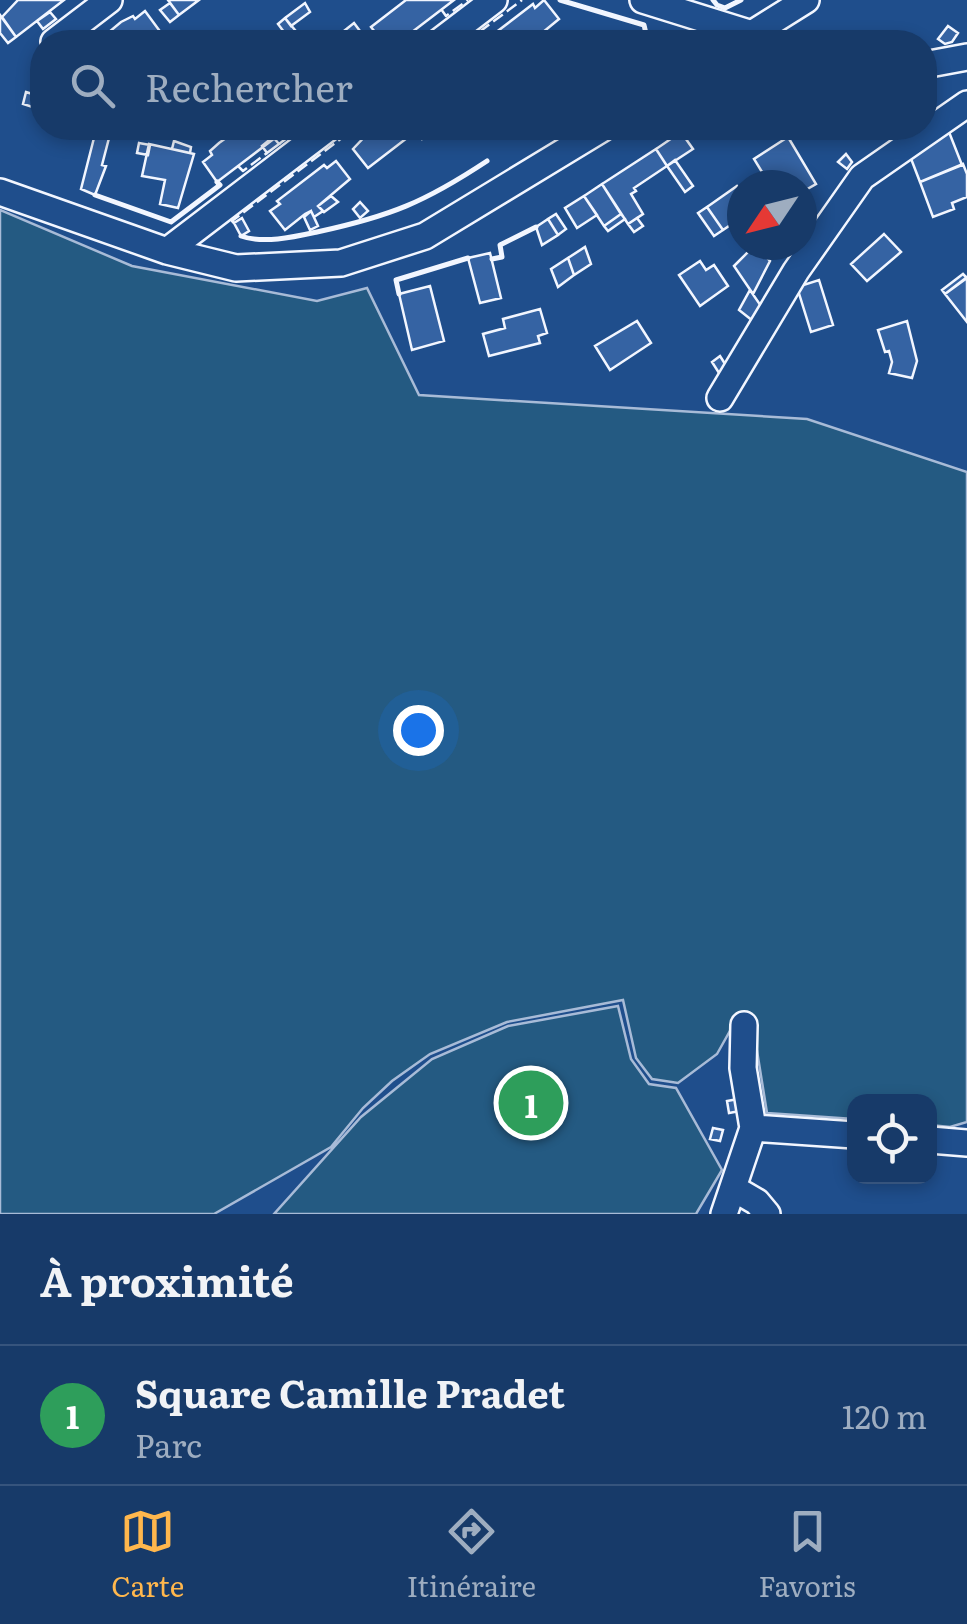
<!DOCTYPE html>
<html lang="fr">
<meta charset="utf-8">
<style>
:root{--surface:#173a69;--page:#20416f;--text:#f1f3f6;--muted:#9eadc0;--line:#36547d;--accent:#ffb74d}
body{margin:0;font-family:Literata,serif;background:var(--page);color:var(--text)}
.controls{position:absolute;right:30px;bottom:30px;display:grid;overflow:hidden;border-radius:20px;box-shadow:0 5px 15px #0003}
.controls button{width:90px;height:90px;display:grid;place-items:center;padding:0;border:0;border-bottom:2px solid var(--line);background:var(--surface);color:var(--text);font:50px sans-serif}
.compass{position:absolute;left:727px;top:170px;width:90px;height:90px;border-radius:50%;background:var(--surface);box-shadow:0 5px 15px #0003;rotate:235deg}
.you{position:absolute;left:418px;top:730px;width:35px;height:35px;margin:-25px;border:8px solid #fff;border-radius:50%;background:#1a73e8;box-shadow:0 0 0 15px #1a73e833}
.badge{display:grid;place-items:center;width:65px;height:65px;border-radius:50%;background:var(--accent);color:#fff;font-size:32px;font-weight:700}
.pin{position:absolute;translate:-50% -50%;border:5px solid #fff;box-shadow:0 2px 10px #0006}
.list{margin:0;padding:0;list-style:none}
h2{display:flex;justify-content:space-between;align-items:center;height:130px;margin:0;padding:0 40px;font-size:42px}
h2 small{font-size:32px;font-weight:400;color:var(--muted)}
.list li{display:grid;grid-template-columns:65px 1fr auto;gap:30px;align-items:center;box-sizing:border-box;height:140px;padding:0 40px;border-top:2px solid var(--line)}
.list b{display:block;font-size:38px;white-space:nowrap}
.list p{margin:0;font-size:32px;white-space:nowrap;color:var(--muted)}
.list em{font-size:32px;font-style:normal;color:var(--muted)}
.icon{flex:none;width:55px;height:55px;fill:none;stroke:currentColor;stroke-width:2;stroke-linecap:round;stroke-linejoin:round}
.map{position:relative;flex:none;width:967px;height:1214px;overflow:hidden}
.search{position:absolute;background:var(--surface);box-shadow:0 5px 15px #0003;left:30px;right:30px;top:30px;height:110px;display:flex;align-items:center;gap:25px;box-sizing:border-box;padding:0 35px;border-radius:40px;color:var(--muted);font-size:38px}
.sheet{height:270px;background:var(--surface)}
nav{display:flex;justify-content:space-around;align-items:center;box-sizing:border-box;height:140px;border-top:2px solid var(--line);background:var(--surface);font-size:28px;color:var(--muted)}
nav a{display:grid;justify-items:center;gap:5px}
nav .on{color:var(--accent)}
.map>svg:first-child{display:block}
</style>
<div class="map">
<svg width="967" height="1214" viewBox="0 0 967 1214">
<rect width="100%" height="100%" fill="#1f4e8c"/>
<path fill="#245a82" stroke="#a8bbd7" stroke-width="2.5" d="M0 210 132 266 317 301 367 288 419 395 807 419 967 472V1122L950 1127 930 1125V1102H854V1119L767 1113 754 1032 735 1022 717 1054 678 1083 652 1079 636 1058 623 1000 507 1022 430 1054 392 1081 363 1108 331 1147 214 1214H0Z
M618 1006 631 1059 649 1084 676 1088 722 1170 696 1214H274L361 1117 432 1059 508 1026Z"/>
<path fill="#3563a3" stroke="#f2f6ff" stroke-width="2.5" d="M18 0H64L16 37 2 17Z
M168 0H199L179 15Z
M406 0H454L399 42H383L371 27Z
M544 0 559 19 531 42 486 40 533 4 535 8Z
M170 3 179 15 170 22 160 10Z
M305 3 310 12 291 26 285 18Z
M145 11 159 30 143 42H97L121 22 133 16 135 19Z
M50 12 56 19 43 29 37 21Z
M0 15 16 37 8 43 0 33Z
M285 18 295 30 287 36 278 24Z
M354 23 366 39 362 42H330Z
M948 26 958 33 952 42 945 44 938 39Z
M26 92 42 97V110L23 104Z
M924 92 934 108 924 113Z
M240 128H288L217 182 203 162 212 155 210 151 219 143Z
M373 128H420L368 168 353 149Z
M420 128H434L435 129 422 139 416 131Z
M844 128H870V130L845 135Z
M681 132 693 149 667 166 656 149Z
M949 132 962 165 920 182 910 156Z
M95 134 109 138 102 165 106 166 95 195 81 189Z
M273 137 279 144 267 153 262 146Z
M788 137 816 184 802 192V185H770L754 159Z
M174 141 191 147 190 153 172 149Z
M139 143 150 145 148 155 137 153Z
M149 144 194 154 178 208 160 204 165 180 142 176Z
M656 149 667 166 634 188 636 191 631 194 643 214 628 224 602 184Z
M846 154 852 162 847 169 838 162Z
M675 160 693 186 685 192 667 166Z
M336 161 350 179 318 206 323 211 314 217 311 211 305 214 285 230 270 211 280 204 277 201 324 165 327 168Z
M963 164 967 174V197L952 203 954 209 933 217 920 182Z
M602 184 621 214 604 226 584 196Z
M737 186 742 192V217L723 230 707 207Z
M331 196 338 202 324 212 318 206Z
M584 196 597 215 577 228 565 208Z
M360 202 368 211 360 218 353 209Z
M707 207 723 230 714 236 698 213Z
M311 211 318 226 310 230 304 217Z
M556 214 566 229 558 235 548 219Z
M621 214 625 219 608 231 604 226Z
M242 218 249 231 241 236 234 223Z
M637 218 643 226 634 232 628 224Z
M548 219 558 235 542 245 536 227Z
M884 234 901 252 867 281 851 264Z
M755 245 770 261 753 294 734 266Z
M585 247 591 264 574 275 568 258Z
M490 253 501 298 480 303 468 258Z
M568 258 574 275 558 287 551 269Z
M700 261 706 270 714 265 728 286 700 306 679 275Z
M963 274 967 278 945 294 942 290Z
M967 277V322L945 294Z
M819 280 833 325 811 332 797 287Z
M430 286 444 341 412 350 399 294Z
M750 290 761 306 753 321 739 310Z
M540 309 547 333 538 336 540 343 489 356 483 334 505 328 503 319Z
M637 321 651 343 610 370 595 346Z
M907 321 917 361 912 378 889 373 892 362 889 351 885 352 878 330Z
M720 356 727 367 719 373 712 362Z
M738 1099 740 1111 729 1113 727 1101Z
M713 1128 723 1130 720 1141 710 1139Z"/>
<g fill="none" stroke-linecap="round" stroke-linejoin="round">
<g stroke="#f2f6ff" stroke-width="30">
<path id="minor" d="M643 0 752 34 763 42
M742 40 806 0
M54 42 109 0
M439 42 494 0
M924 65 967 57
M0 192 167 251 236 268 341 263 425 236 603 128
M167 251 328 128
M720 398 796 271 862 177 967 104
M744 1025 743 1068 753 1128
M753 1128 854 1135
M930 1140 967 1143
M733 1188 757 1202 767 1214
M724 1214 753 1128"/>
</g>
<use href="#minor" stroke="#1f4e8c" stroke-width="25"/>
<path stroke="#f2f6ff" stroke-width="2.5" stroke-dasharray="12 5" stroke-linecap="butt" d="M441 9 446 16 468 0
M466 42 522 0
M279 144 300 128
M238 166 243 171 267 153
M234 223 232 221 355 128"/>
<path stroke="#f2f6ff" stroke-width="5" d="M560 0 644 25 648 42
M713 0 717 5 725 8 741 0
M518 128 528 137 543 128
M681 132 704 128
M95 195 171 222 220 185 217 182
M241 236C263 244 294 237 317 232 391 216 425 202 487 161
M492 259 502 257 500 245 536 227
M399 294 396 280 468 258"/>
</g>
</svg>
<div class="controls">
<button><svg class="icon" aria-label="locate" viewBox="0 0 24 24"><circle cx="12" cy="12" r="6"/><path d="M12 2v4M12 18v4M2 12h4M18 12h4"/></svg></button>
</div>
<svg class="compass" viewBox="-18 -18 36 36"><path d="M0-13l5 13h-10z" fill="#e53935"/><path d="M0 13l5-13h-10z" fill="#9eadc0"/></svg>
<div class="you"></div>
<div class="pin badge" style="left:531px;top:1103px;background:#2e9e5b">1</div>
<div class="search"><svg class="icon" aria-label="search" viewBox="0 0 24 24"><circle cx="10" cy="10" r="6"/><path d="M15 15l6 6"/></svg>Rechercher</div>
</div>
<section class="sheet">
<h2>À proximité<small></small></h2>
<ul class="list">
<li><span class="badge" style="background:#2e9e5b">1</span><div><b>Square Camille Pradet</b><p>Parc</p></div><em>120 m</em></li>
</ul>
</section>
<nav>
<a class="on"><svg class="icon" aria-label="map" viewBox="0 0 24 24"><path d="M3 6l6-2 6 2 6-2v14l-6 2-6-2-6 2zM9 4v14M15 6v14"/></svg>Carte</a>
<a><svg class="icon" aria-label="directions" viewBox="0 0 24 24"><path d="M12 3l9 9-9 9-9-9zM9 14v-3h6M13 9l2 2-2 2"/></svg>Itinéraire</a>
<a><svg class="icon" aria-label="saved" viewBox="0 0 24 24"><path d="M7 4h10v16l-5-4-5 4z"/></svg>Favoris</a>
</nav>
